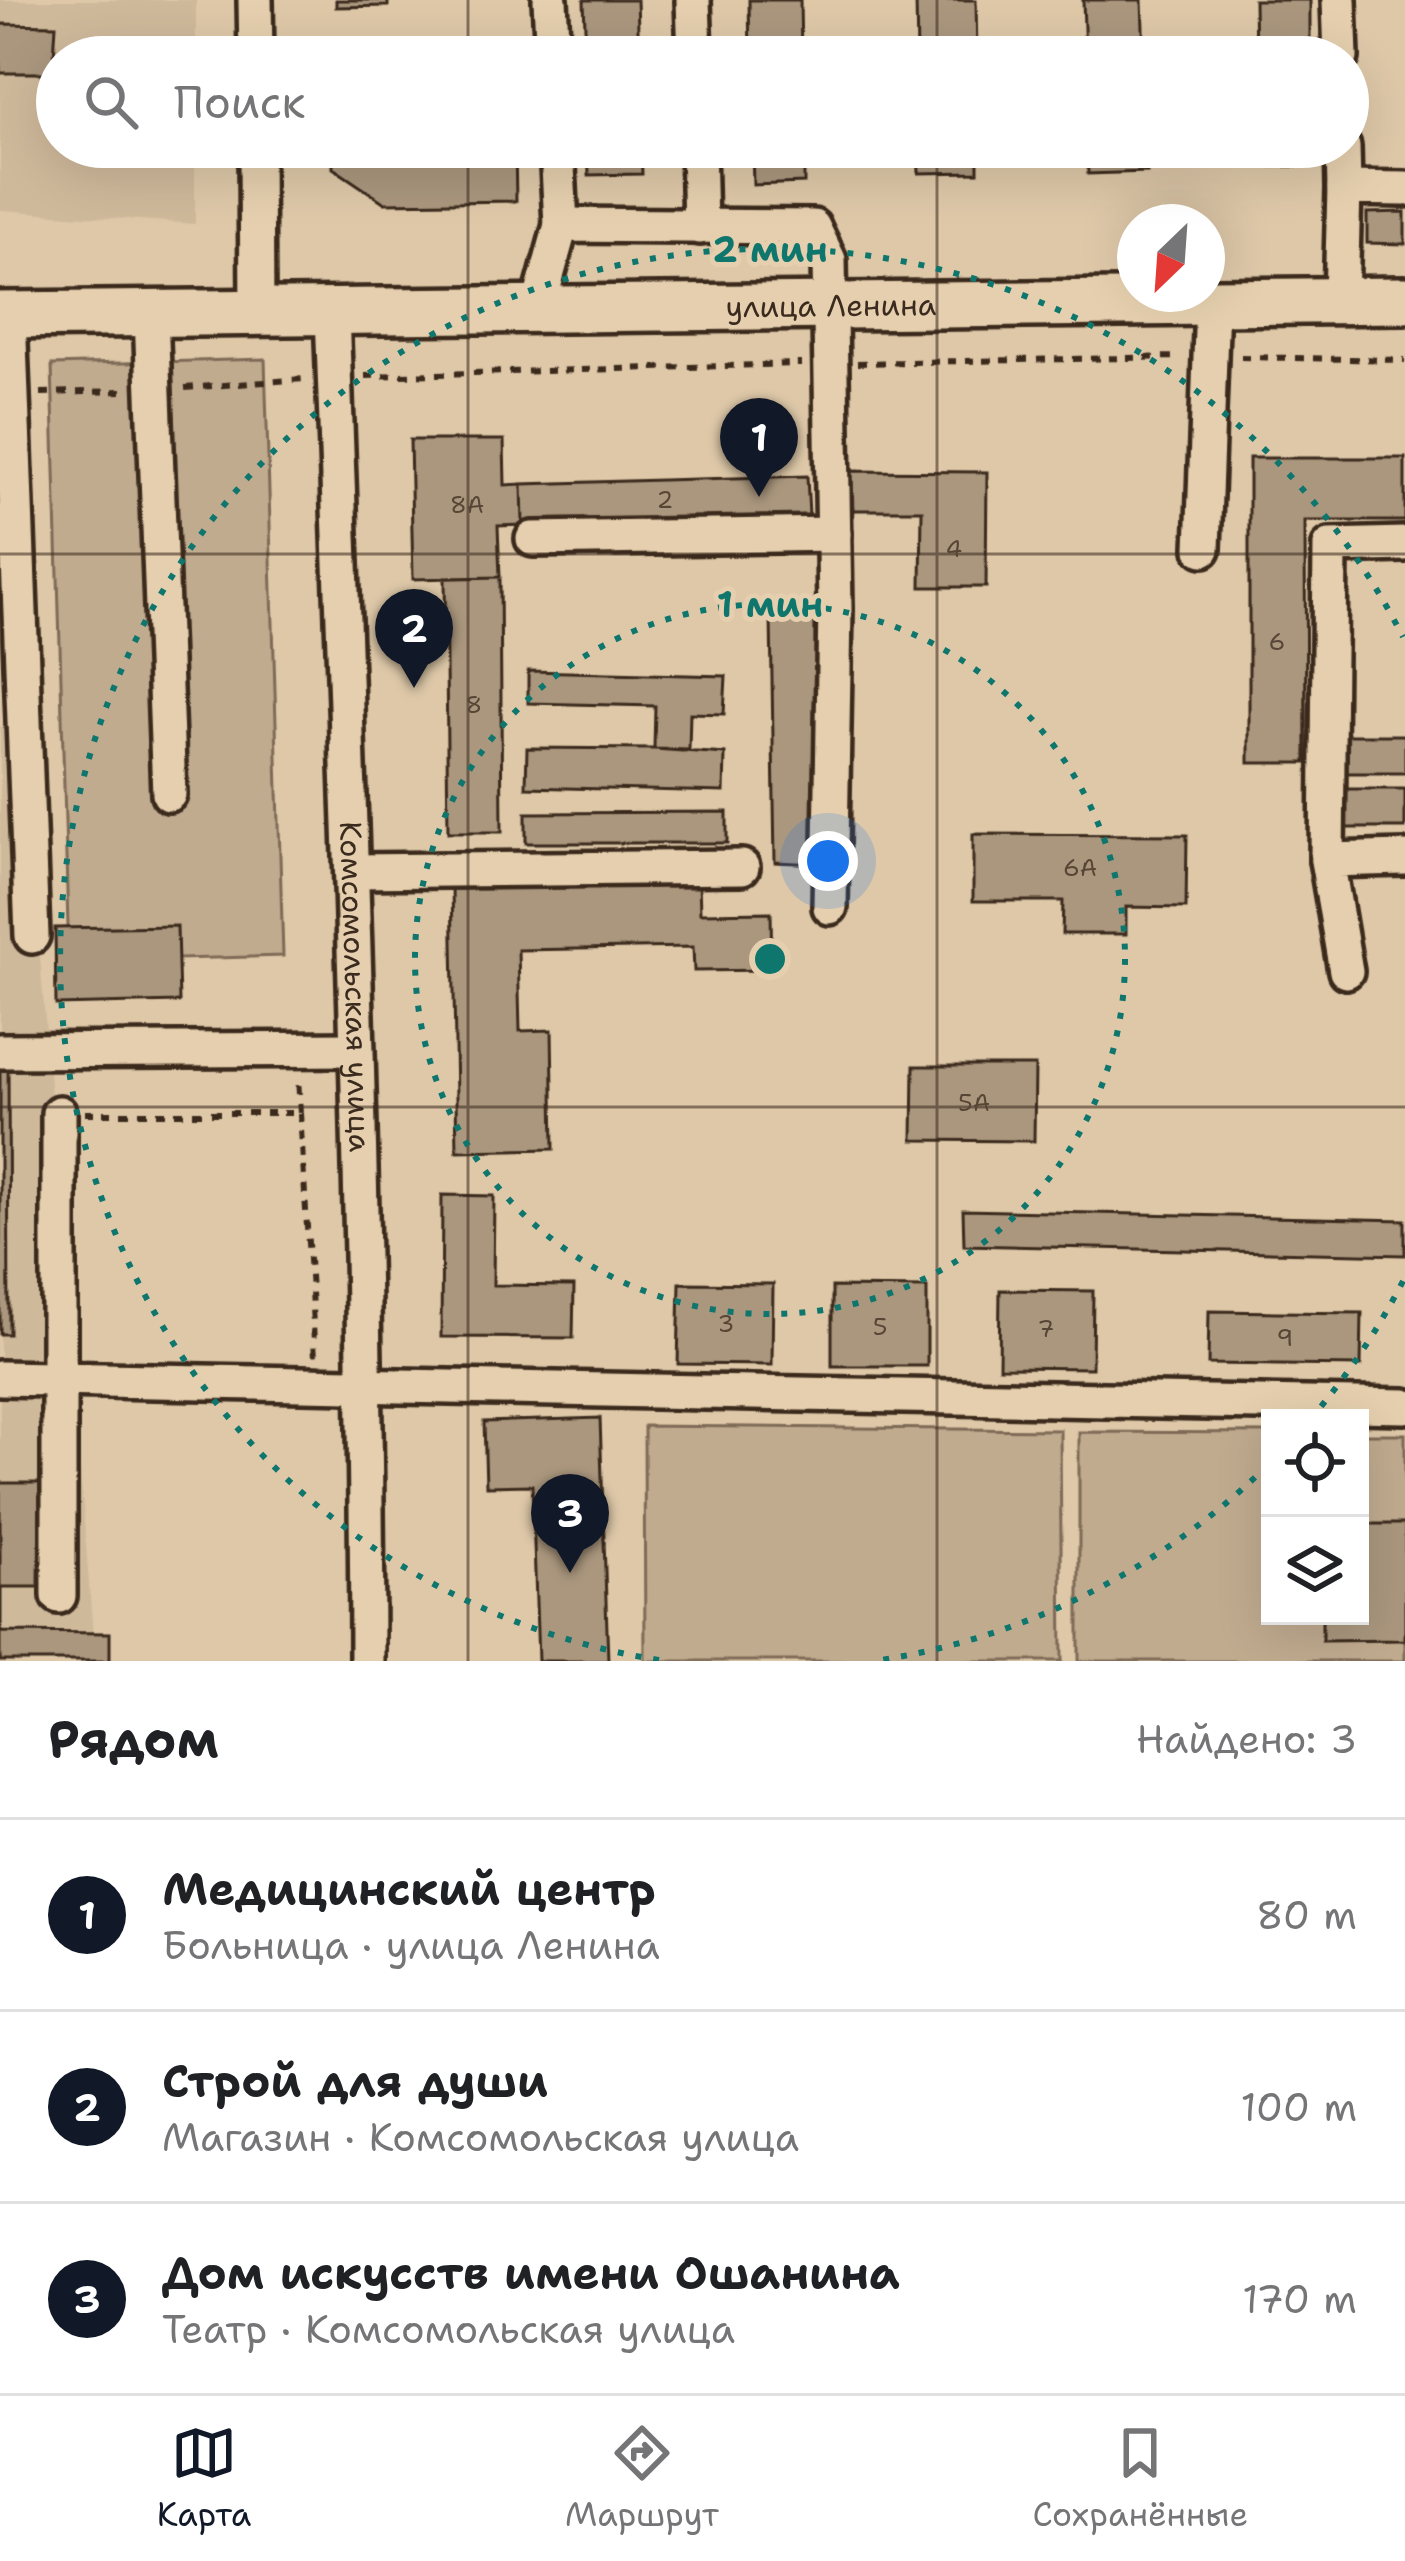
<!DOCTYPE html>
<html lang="ru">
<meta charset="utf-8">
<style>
:root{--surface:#fff;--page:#f6f6f6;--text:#202124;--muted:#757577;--line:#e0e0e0;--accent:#111827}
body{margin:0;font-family:"Shantell Sans",sans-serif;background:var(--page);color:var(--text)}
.controls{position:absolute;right:36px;bottom:36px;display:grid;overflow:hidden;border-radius:0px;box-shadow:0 12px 48px #0002}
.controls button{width:108px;height:108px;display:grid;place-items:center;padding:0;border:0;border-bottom:3px solid var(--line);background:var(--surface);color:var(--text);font:60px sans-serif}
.compass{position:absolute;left:1117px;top:204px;width:108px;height:108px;border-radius:50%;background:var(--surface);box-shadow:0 12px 48px #0002;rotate:205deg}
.you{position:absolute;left:828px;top:861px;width:42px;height:42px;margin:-30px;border:9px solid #fff;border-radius:50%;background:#1a73e8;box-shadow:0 0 0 18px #1a73e833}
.badge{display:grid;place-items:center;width:78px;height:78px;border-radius:50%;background:var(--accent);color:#fff;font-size:39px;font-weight:700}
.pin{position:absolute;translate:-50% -99px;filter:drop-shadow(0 3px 6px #0008)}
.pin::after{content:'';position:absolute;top:63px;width:42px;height:36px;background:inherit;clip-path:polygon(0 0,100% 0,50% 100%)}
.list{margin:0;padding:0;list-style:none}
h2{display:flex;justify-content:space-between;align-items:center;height:156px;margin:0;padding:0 48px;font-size:51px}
h2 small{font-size:39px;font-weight:400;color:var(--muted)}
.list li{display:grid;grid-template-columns:78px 1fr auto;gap:36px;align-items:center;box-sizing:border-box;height:192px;padding:0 48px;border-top:3px solid var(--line)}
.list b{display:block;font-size:45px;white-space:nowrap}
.list p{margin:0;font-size:39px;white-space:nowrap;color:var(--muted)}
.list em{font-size:39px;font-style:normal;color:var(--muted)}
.icon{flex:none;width:66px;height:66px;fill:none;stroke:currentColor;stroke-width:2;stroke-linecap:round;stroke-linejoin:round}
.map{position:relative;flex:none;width:1405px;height:1661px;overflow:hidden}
.search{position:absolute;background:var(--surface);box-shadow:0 12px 48px #0002;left:36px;right:36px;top:36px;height:132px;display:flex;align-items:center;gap:30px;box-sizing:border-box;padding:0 42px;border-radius:66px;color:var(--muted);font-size:45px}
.sheet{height:732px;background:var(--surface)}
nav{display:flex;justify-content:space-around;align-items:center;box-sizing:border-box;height:168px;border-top:3px solid var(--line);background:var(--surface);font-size:33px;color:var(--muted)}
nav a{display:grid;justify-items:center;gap:6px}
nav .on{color:var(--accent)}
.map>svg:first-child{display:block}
</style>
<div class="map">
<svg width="1405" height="1661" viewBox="0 0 1405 1661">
<rect width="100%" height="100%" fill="#dec8a8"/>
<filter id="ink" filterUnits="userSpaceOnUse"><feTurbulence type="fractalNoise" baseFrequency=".00833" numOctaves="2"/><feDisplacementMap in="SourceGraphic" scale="24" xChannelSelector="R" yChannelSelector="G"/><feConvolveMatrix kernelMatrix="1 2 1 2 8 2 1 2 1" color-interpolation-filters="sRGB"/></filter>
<g filter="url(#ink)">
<path fill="#cfb99b" d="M0 0H196V57H57V147H195V224L0 210Z
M22 725 95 1661H0V727Z"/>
<path fill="#c0ab8f" stroke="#7e6a56" stroke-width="3" d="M265 359 283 956 69 962 52 365Z
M644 1426 1060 1430 1062 1661H645Z
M1079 1432 1270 1433V1616H1360V1434H1405V1661H1079Z"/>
<path fill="#ab977e" stroke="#3b2a1e" stroke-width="3" d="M336 0H388V6L336 7Z
M584 0H637L639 57H586Z
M749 0H800L801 57H750Z
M916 0H976L977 57H917Z
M1083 0H1142L1144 57H1085Z
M1254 0H1310V57H1255Z
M0 24 56 25 53 73H0Z
M334 48 391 50V57H334Z
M333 147H515L516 201 385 203 333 168Z
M588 147H641L642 174 589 175Z
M752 147H804V183L753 185Z
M918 147H978V172L919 173Z
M1087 147H1146L1147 172 1088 174Z
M1256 147H1311V166L1256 167Z
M1405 212V244L1367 243V213Z
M410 440H504L505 485 522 484 523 525 498 526 500 577 413 579Z
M1249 458H1405V521H1305L1306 763H1249Z
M847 471 987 472 986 587H921L922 510H847Z
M807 476 809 516 523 525 522 484Z
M500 577 502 832H448L445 578Z
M771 617H815L817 864 775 862Z
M528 671 726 676 724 714 690 713 689 750 654 749 655 706 528 703Z
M1346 735H1405V773H1347Z
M527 748 654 749 725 754 724 792 526 787Z
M1344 789H1405V828H1345Z
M727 812V843H526V813Z
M973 834 1187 835 1186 908 1126 907V934H1062L1063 901H973Z
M699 882 700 913 771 912 772 970 694 971 693 947 518 950 520 1031 552 1030 554 1149 457 1151 452 887Z
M177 926 179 1002 56 1005 55 928Z
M0 1058H8L9 1334H0Z
M914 1066H1035L1034 1141 913 1140Z
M442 1195 494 1196 493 1285 574 1286 573 1338 441 1337Z
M963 1210 1405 1220V1255L964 1245Z
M680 1283 773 1284 772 1365 678 1364Z
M832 1287 927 1288V1366H832Z
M1000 1290 1093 1291 1092 1368 999 1367Z
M1209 1311 1362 1313 1361 1366 1208 1364Z
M600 1418 608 1661H538L532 1485 486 1486 484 1422Z
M0 1483H40L39 1587H1V1632L110 1633V1661H0Z
M1360 1524H1405V1640L1322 1641V1616H1360Z"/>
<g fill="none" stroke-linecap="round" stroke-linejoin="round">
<g stroke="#3b2a1e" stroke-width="42">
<g id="minor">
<path d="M255 0 256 57"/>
<path d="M550 0 553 57"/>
<path d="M693 0 695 57"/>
<path d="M1339 0 1341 57"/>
<path d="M256 147 257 313"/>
<path d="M557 147 561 225"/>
<path d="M698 147 700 227"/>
<path d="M1343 147 1344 188"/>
<path d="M1341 300 1344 188 1405 189"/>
<path d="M538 309 561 225 813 227 829 260 835 608 830 907"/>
<path id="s1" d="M332 312C348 761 366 1211 367 1661"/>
<path d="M151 314 169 794"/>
<path d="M9 315 32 936"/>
<path d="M533 539 834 534"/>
<path d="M1203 549 1212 303"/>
<path d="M1327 860 1330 546 1405 544"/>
<path d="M353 871 742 867"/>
<path d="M1346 971 1327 860 1405 858"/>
<path d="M0 1051 356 1049"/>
<path d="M59 1113V1596"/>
<path d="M0 1378 1405 1406"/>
</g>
</g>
<g stroke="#3b2a1e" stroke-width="54">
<g id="major">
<path id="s2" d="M0 315 1405 300"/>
</g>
</g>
<path stroke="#3b2a1e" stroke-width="6" stroke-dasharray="9 9" stroke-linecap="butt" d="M1241 357 1405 360
M857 363 1179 357
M365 376 801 364
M185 388 304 379
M41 393 124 391
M85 1113H300L298 1077
M300 1113 315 1357"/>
<use href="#minor" stroke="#e5cfae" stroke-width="33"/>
<use href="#major" stroke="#e5cfae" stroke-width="45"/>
</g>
</g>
<path fill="none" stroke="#3b2a1e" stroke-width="3" stroke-opacity="0.55" d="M468 0V57M937 0V57M468 147V1661M937 147V1661M0 554H1405M0 1107H1405"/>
<g fill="none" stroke="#0f766e" stroke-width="6" stroke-dasharray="6 12">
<circle cx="770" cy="959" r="355"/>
<path d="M1403 1281A710 710 0 0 1 1314 1415M1268 1465A710 710 0 0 1 881 1660M659 1660A710 710 0 1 1 1403 637"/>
</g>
<g text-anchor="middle" stroke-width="10" stroke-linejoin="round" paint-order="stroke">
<g font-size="24" fill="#574536">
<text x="665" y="508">2</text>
<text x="467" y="513">8А</text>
<text x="954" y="557">4</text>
<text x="1277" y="650">6</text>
<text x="474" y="713">8</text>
<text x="1080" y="876">6А</text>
<text x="974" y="1111">5А</text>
<text x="726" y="1332">3</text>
<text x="880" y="1335">5</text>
<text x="1046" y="1337">7</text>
<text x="1285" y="1346">9</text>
</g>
<g font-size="30" fill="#3b2a1e" stroke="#e5cfae">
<text dy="10" stroke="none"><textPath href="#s2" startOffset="831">улица Ленина</textPath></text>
<text dy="10" stroke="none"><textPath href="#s1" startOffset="675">Комсомольская улица</textPath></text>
</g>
</g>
<circle cx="770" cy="959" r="18" fill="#0f766e" stroke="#e5cfae" stroke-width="6"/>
<g font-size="36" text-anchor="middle" font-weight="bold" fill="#0f766e" stroke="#e5cfae" stroke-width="10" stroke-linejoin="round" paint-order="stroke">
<text x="770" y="262">2 мин</text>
<text x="770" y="617">1 мин</text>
</g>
</svg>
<div class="controls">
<button><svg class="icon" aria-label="locate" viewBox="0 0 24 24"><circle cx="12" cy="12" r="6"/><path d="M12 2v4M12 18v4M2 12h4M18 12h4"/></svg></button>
<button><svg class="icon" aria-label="layers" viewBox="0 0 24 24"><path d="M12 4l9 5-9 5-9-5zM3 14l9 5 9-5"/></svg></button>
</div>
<svg class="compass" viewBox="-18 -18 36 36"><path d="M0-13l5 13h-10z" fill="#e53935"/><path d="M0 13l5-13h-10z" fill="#757577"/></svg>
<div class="you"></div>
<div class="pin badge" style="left:759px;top:497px">1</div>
<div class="pin badge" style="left:414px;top:688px">2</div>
<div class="pin badge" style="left:570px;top:1573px">3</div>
<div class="search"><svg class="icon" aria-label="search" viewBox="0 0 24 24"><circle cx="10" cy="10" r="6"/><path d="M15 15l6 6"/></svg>Поиск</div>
</div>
<section class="sheet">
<h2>Рядом<small>Найдено: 3</small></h2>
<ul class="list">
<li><span class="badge">1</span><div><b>Медицинский центр</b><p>Больница · улица Ленина</p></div><em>80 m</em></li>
<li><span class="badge">2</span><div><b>Строй для души</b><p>Магазин · Комсомольская улица</p></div><em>100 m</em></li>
<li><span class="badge">3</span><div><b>Дом искусств имени Ошанина</b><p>Театр · Комсомольская улица</p></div><em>170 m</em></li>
</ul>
</section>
<nav>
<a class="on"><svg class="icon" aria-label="map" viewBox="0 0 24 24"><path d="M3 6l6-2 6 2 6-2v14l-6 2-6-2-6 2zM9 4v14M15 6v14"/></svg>Карта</a>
<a><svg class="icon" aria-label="directions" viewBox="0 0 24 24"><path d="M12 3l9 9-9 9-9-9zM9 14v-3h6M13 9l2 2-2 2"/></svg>Маршрут</a>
<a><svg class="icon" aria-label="saved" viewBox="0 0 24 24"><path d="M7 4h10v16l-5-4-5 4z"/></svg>Сохранённые</a>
</nav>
